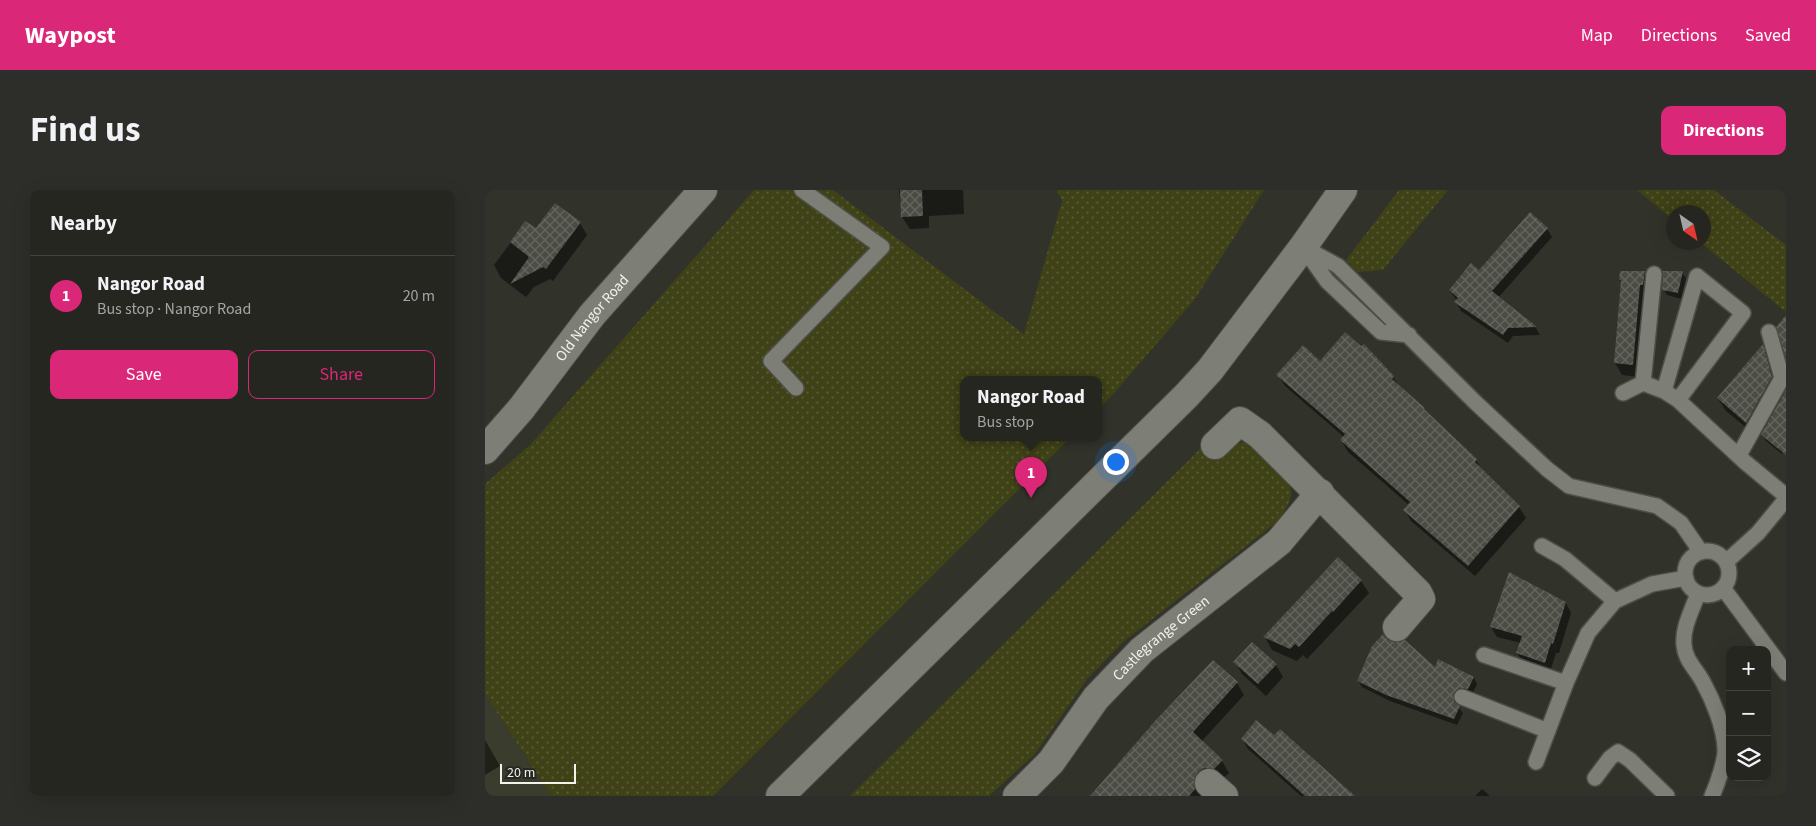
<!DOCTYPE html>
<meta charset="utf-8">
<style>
:root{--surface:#252620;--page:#2d2e29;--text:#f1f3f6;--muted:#a3a5a5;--line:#42433e;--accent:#db2777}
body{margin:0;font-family:"Source Sans 3",sans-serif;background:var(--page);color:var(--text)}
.controls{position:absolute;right:15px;bottom:15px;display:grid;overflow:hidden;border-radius:10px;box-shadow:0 5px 20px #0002}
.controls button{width:45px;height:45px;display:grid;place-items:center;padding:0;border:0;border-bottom:1px solid var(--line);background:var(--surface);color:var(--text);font:25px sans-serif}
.compass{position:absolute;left:1181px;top:15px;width:45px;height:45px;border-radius:50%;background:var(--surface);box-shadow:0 5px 20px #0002;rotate:146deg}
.scale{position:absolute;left:15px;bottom:12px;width:76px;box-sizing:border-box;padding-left:5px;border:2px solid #f3f3ee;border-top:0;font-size:14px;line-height:18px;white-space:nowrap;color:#f3f3ee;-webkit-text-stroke:4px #272821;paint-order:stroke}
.you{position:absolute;left:630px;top:271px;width:18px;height:18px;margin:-12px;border:4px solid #fff;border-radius:50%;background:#1a73e8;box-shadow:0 0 0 8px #1a73e833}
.badge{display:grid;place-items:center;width:32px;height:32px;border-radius:50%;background:var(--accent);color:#fff;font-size:16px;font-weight:700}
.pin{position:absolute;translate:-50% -41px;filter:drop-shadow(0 1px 2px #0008)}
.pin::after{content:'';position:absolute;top:26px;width:18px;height:15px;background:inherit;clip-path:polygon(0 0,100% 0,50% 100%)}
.popup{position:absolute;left:475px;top:186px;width:142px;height:65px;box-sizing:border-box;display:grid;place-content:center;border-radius:10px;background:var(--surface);filter:drop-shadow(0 1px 4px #0005);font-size:16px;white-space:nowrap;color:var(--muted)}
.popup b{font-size:19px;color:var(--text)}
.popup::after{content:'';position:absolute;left:50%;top:100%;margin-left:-10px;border:10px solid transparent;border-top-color:var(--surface)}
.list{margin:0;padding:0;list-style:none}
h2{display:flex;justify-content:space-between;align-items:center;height:65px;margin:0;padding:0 20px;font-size:21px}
h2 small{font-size:16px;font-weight:400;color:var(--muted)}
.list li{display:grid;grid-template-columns:32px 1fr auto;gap:15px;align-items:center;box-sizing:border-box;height:80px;padding:0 20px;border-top:1px solid var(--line)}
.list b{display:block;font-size:19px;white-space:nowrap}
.list p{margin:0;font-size:16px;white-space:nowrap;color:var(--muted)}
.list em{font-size:16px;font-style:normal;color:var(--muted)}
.actions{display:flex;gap:10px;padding:15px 20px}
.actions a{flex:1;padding:11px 0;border:1px solid var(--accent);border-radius:10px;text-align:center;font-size:18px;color:var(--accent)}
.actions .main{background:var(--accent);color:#fff}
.icon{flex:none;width:28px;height:28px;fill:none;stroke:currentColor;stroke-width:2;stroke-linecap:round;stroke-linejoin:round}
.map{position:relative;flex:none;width:1301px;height:606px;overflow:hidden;border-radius:10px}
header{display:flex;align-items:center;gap:30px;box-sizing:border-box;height:70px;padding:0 25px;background:var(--accent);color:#fff}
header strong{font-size:24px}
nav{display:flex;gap:28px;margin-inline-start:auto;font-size:18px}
.intro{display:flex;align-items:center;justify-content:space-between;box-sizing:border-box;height:120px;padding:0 30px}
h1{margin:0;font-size:35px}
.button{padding:12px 22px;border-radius:10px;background:var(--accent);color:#fff;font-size:18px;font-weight:700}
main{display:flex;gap:30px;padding:0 30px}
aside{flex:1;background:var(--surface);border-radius:10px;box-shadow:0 5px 20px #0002}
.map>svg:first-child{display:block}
</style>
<header>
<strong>Waypost</strong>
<nav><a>Map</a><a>Directions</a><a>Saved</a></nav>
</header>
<div class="intro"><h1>Find us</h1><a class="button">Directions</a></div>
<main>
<aside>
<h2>Nearby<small></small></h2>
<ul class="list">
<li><span class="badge">1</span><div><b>Nangor Road</b><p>Bus stop · Nangor Road</p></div><em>20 m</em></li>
</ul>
<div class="actions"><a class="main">Save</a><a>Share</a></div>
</aside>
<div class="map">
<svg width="1301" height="606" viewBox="0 0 1301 606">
<defs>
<pattern id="grass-dots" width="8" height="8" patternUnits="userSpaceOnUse" patternTransform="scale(1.25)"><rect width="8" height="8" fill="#3f4116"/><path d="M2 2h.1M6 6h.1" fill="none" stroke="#5b5d38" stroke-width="1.8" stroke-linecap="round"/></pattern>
<pattern id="building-cross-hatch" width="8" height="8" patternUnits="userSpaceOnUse" patternTransform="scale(1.25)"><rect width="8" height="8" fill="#4b4c44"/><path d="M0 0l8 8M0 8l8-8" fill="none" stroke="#65665f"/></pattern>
</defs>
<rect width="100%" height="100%" fill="#31322a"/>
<path fill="#3a3c2e" d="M0 504 66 606H0Z"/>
<path fill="url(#grass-dots)" d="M269 0H348L539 144 577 11 572 0H779L710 109 630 202 614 219V189H478V247H586L228 606H66L0 504V294L45 255Z
M914 0H963L898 80 873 82 861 70Z
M1152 0H1229L1301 55V122L1216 53 1218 52V22H1188V30Z
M758 252C769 255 775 261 783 269 808 292 815 301 793 331L638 452 602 489 550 564 504 606H365L720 254 748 255Z"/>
<path fill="#0007" d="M414 0H478L479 24 444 26V38L425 39 417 27Z
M41 32 52 40 95 33 102 45 68 91 65 89 49 97 41 107 16 88 9 75Z
M1062 39 1067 47 1013 108 1051 138 1055 145 1028 146 1023 153 976 121 971 112 972 111 965 101Z
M1160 82 1167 94 1154 187 1137 185 1130 173 1137 94 1135 90Z
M1197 83 1201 88 1196 109 1182 105 1178 99Z
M1277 156 1284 168 1293 200 1269 244 1241 221 1233 209Z
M835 173 908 187 915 198 939 219 942 223 991 270 998 282 1034 317 1041 328 990 386 926 331 920 320 924 315 863 262 856 250 859 247 800 196 793 185Z
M1301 215V259L1297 264 1281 251 1277 245Z
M876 391 884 403 822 469 818 465 812 471 787 460 780 447Z
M1081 413 1086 423 1074 463H1071L1065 482 1038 473 1032 463 1036 453 1012 447 1006 437Z
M901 450 950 479 989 488 992 494 987 505 971 510 972 516 978 523 972 535 905 511 877 497 873 491Z
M728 472 752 493 759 505 716 552 737 571 744 583 736 590 719 595 715 606H607Z
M750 472 791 475 798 487 781 506 757 484Z
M757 549 869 606H816L763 559Z
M0 550 15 576 0 585Z
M997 599 1005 606H990Z"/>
<path fill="url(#building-cross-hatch)" d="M415 0H437L438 26 416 27Z
M70 13 96 32 61 79 58 77 25 94 44 67 25 52 40 31 51 38Z
M1045 22 1063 38 1007 101 1052 137 1023 138 1018 145 969 112 973 108 964 100 986 73 994 80Z
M1135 81H1160L1158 95H1155L1148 175 1129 173 1136 90H1134Z
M1178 81H1198L1193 103 1177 100Z
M1301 125V168L1291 137Z
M860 142 876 156 879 154 909 186 907 189 940 218 939 219 992 269 990 272 1035 316 983 376 918 320 925 312 855 250 860 244 791 185 818 155 835 171Z
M1278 154 1287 187 1261 233 1232 208Z
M1301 200V265L1276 245Z
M853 367 877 390 848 422 847 421 814 457 810 454 805 459 778 447Z
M1024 382 1081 412 1068 454 1066 453 1060 473 1031 463 1037 446 1005 437Z
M898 444 902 449 909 452 920 450 950 477 953 469 989 487 983 499 975 498 969 503V512L975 516 969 529 901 505 872 491 887 456Z
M767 452 792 474 773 494 748 472Z
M728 470 753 492 708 542 738 570 729 579 719 578 713 582 709 591 710 599 704 606H605L670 531Z
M771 530 789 545 795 539 870 606H820L756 549Z"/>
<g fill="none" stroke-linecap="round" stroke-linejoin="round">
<g stroke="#4d4e48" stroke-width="18">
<path id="lane" d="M818 57 853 76 991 213 1062 279 1084 296 1172 316 1196 333 1216 362
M820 60 842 91 896 142 924 145
M1158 193 1169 84
M311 198 286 171 397 57 317 0
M1179 201 1212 86 1258 123 1193 210
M1138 203 1158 193 1179 201 1193 210 1260 272 1301 306
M1254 265 1297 188 1284 142
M1057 356 1080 369 1130 411
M1200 383a22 22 0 1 1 44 0a22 22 0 1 1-44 0Z
M1241 372 1273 343 1301 309
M1238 398 1301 483
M1213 403C1208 419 1197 437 1199 455 1200 470 1211 479 1218 492 1228 510 1239 537 1240 558 1241 569 1232 595 1227 606
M999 465 1081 493
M977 507 1063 541
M1051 572 1081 493 1103 443 1130 411 1167 394 1201 388
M1110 588 1125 568 1133 562 1145 570 1182 606"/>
</g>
<g stroke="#4d4e48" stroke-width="30">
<g id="street">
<path d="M730 255 755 231 775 245 933 403 936 409 912 437"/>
<path id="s1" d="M0 260 36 219 107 125 218 0"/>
<path d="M724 593 739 606"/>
<path id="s2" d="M532 606 566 572 611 508 657 460 794 352 835 303"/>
</g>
</g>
<g stroke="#4d4e48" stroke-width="30">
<path id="secondary" d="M295 606 701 206 725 180 818 57 858 0"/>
</g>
<use href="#lane" stroke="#7d7e75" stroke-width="15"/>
<use href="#street" stroke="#7d7e75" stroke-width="28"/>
<use href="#secondary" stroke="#7d7e75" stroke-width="28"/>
</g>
<g text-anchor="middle" stroke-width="4" stroke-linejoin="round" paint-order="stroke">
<g font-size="15" fill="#f3f3ee" stroke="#272821">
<text dy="5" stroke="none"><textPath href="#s1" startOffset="170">Old Nangor Road</textPath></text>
<text dy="5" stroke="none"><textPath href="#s2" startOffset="215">Castlegrange Green</textPath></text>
</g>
</g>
</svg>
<div class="controls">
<button>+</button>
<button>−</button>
<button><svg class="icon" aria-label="layers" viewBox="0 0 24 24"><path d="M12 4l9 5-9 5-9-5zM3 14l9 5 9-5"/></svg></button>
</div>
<svg class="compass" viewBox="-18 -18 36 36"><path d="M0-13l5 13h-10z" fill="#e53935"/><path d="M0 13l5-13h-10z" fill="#a3a5a5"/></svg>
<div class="scale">20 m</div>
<div class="you"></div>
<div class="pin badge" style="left:546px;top:308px">1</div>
<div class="popup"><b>Nangor Road</b>Bus stop</div>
</div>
</main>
